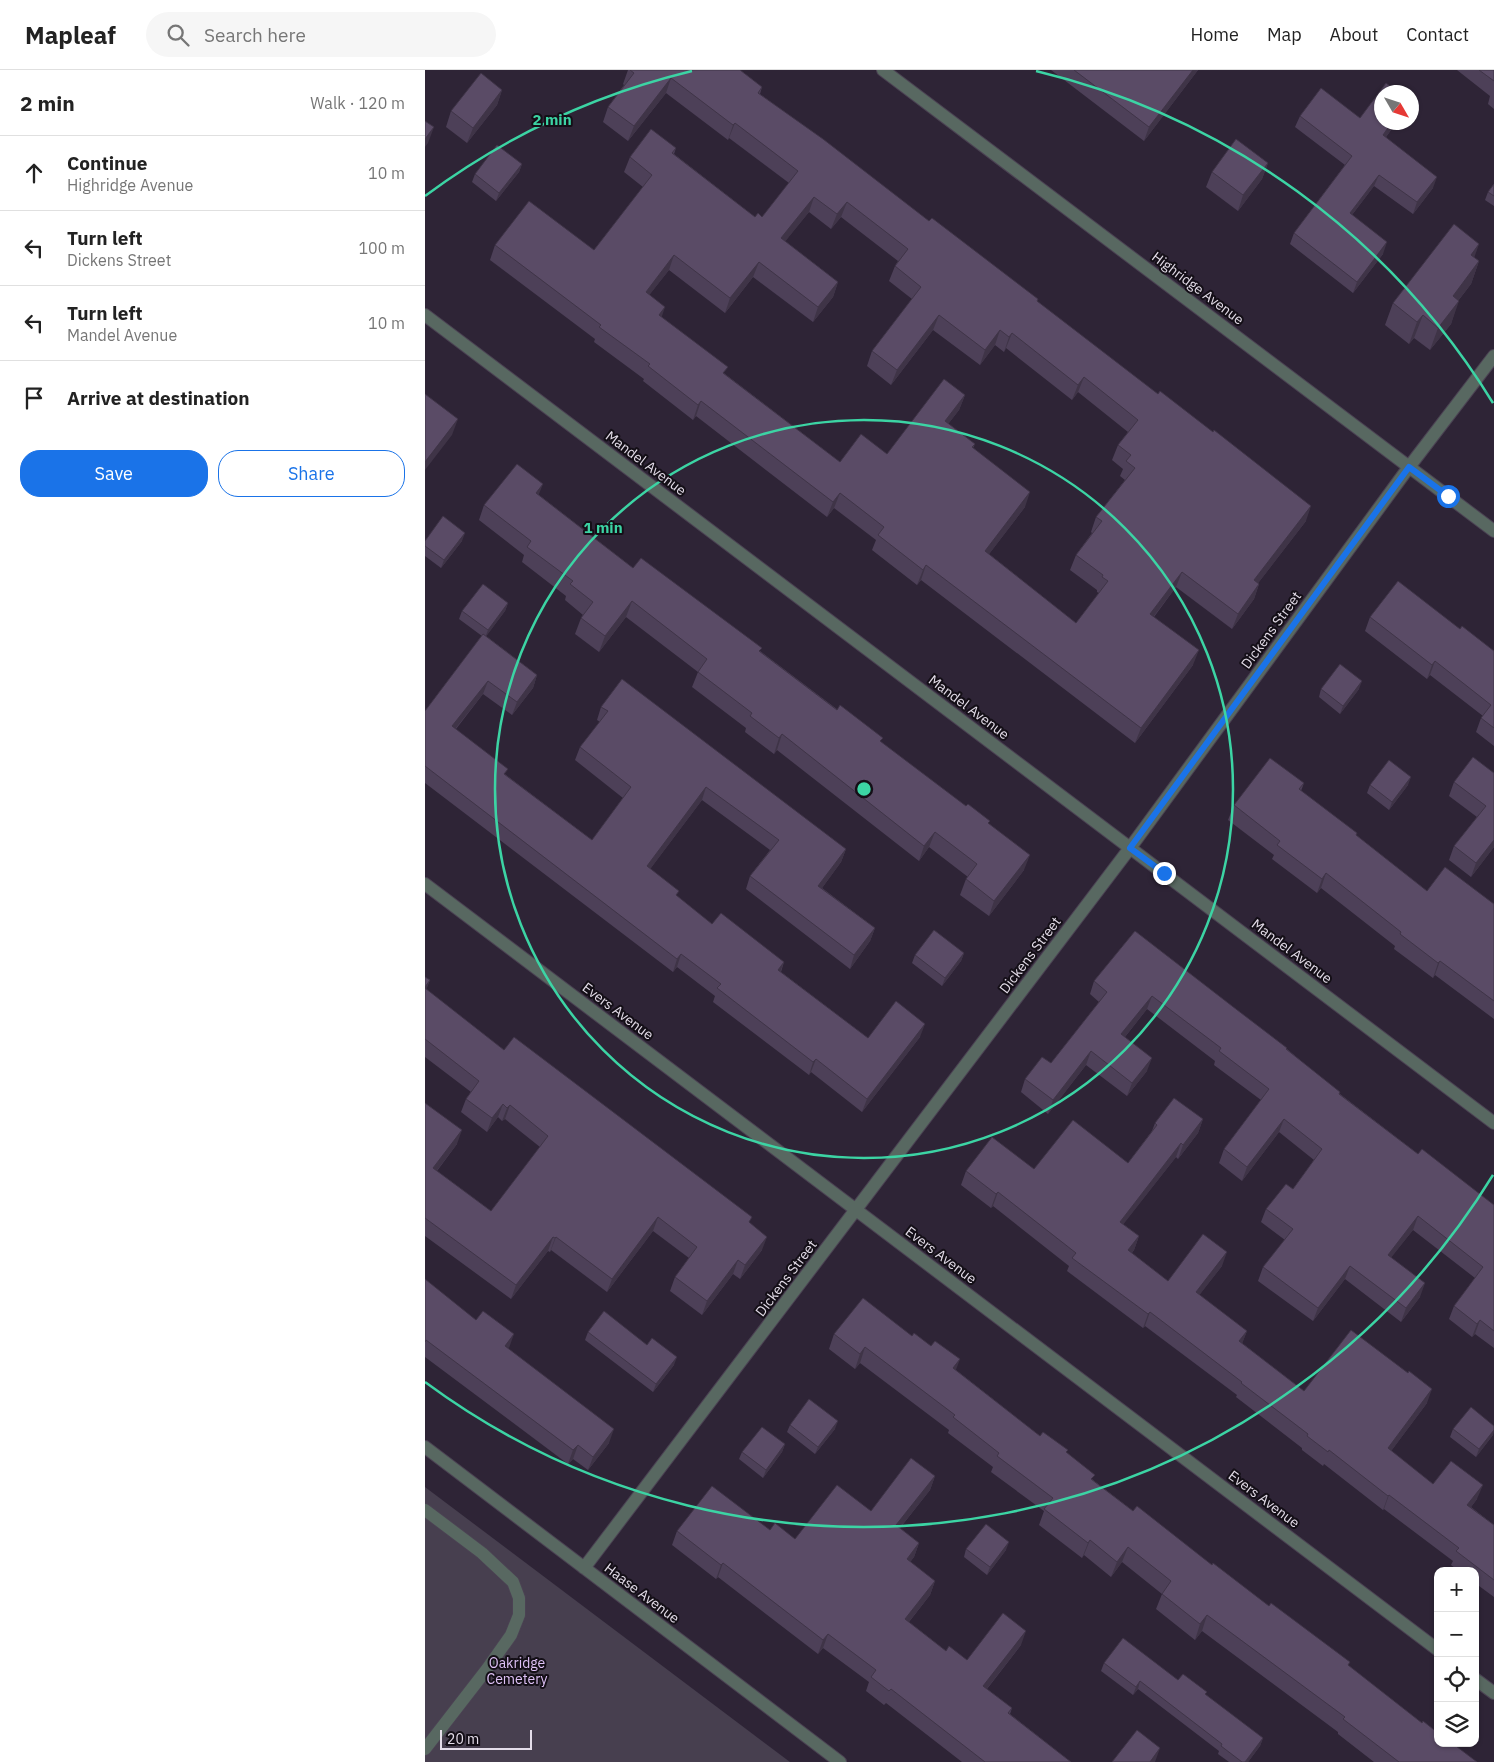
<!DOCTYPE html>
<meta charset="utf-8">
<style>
:root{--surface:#fff;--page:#f6f6f6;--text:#222;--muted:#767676;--line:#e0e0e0;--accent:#1a73e8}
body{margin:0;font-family:"IBM Plex Sans",sans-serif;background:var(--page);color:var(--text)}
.controls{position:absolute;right:15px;bottom:15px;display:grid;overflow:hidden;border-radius:10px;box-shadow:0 1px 4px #0004}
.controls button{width:45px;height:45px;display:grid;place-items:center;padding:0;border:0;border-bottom:1px solid var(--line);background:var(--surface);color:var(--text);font:25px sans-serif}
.compass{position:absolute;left:949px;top:15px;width:45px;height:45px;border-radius:50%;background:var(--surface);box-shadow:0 1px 4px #0004;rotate:129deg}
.scale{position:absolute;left:15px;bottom:12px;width:92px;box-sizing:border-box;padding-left:5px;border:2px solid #e4dde9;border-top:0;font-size:14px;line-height:18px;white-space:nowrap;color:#e4dde9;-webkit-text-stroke:4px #140f17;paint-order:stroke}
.stop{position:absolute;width:15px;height:15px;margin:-11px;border:4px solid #1a73e8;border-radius:50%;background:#fff}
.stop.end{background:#1a73e8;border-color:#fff;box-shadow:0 1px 5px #0008}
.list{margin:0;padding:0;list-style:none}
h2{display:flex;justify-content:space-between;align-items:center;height:65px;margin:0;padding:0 20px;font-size:21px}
h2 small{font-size:16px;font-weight:400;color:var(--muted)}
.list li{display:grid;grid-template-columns:32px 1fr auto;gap:15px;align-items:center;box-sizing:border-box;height:75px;padding:0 20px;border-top:1px solid var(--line)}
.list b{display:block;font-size:19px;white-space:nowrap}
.list p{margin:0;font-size:16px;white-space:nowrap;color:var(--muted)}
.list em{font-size:16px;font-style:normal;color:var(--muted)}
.actions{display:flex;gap:10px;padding:15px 20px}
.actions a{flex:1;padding:11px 0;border:1px solid var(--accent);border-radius:20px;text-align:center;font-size:18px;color:var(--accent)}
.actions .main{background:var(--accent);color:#fff}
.icon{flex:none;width:28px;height:28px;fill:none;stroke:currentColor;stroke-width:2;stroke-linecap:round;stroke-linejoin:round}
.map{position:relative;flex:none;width:1069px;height:1692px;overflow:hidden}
header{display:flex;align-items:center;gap:30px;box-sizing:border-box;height:70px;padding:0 25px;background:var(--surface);border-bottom:1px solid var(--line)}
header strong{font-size:24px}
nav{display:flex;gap:28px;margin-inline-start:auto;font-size:18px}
.search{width:350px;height:45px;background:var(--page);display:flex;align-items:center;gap:12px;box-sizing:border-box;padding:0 18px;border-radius:28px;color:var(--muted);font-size:19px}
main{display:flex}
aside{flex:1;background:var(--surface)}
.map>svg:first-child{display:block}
</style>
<header>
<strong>Mapleaf</strong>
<div class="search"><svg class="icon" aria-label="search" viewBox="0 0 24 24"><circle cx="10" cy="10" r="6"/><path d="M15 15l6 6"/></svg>Search here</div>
<nav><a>Home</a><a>Map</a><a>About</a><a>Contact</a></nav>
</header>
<main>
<aside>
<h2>2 min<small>Walk · 120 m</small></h2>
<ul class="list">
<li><svg class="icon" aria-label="ahead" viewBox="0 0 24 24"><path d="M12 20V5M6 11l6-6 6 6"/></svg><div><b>Continue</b><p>Highridge Avenue</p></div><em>10 m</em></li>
<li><svg class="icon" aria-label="left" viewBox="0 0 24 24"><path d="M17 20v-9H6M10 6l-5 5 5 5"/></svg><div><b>Turn left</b><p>Dickens Street</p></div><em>100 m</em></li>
<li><svg class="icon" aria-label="left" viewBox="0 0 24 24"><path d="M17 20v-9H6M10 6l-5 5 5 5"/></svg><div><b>Turn left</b><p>Mandel Avenue</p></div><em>10 m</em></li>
<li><svg class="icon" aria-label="arrive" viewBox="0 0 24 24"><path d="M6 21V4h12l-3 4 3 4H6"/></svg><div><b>Arrive at destination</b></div></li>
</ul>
<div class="actions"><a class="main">Save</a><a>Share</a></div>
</aside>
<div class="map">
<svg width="1069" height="1692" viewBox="0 0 1069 1692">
<rect width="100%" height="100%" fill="#2e2436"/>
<path fill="#473f4f" d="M0 1417 365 1692H0Z"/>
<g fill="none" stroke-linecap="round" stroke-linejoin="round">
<g stroke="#4b4253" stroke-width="14">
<path id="minor" d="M458 0 1069 461
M0 245 1069 1053
M0 814 1013 1580
M0 1377 415 1692
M0 1440 57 1483 88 1512 94 1528V1545L86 1565 62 1599 0 1679
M159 1498 705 778 984 397 1069 286
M1050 1609 1069 1623"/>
</g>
<use href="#minor" stroke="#586861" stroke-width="12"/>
</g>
<path fill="#4d4058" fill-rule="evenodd" d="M203 0H315L337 17 335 24 504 151 613 229 612 232 881 451 833 513 834 514 829 529 807 559 751 517 729 547 768 595 710 673 496 510 492 515 447 480 451 470 409 438 402 447 271 346 268 350 218 311 219 309 169 272 170 269 65 190 70 175 169 180 218 117 199 102 205 87 251 78 249 84 330 147H337L364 113 304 68 303 70 241 23 203 71 178 52 183 37 199 15 198 14ZM384 142 406 159 416 147 473 191 470 196 464 211 487 229 447 281 442 296 466 315 508 260 555 295 570 275 579 282 581 278 647 330 653 322 703 362 693 375 687 390 698 399 695 406 700 410 671 447 666 462 667 463 651 485 645 500 672 520V522L674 523 651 553 564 484 600 437 548 378 550 374 523 354 534 340 540 325 462 384 415 392 300 304 236 247 224 225 244 200 300 243 328 207 388 252 408 227 413 212 360 171Z
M626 0H773L719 71Z
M1032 0H1069V39L1063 34 1065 26Z
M77 20 72 35 42 73 21 57 26 41Z
M875 46 935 48 956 52H972L961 67 1008 118 988 144 949 116 927 145 958 184 928 223 865 174 869 163 920 95 870 57Z
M843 93 837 109 813 141 781 117 787 102Z
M97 94 94 102 71 131 47 112 50 104Z
M1069 114V136L1060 130 1063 122Z
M1049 187 1054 191 1046 214 1033 231 1026 254 1005 280 989 268 984 274 960 255 968 233Z
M114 425 208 498 335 581 564 754 599 800 564 846 535 825 541 809 543 807 504 777 494 791 352 680 349 684 320 662 321 658 267 617 273 602 201 547 174 582 150 564 156 548 158 545 140 530 141 526 97 492 99 485 54 450 59 435Z
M0 471H37L16 498 0 486Z
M83 533 80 541 61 566 112 605 108 618 87 645 58 624 31 659 81 705 167 770 198 728 150 690 155 677 175 652 172 650 176 637 421 779 416 792 397 818 450 858 445 871 425 899 321 819 325 806 345 780 277 730 225 799 252 826 287 854 359 892 356 902 443 968 495 967 437 1042 386 1002 384 1005 288 932 290 926 252 897 248 902 0 713V641L57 566 34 549 37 541Z
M945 547 1035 559 1069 581V676L1051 662 1056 648 1058 646 1005 605 1002 609 940 561Z
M896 619H934L915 644 894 627Z
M1069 703V777L1046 807 1024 790 1029 776 1052 747 1024 726 1029 712Z
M879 713 876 721 931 765 1002 821 1069 834V949L1010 905 1008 908 969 879 970 876 896 818 892 823 847 789 849 785 803 750 809 735Z
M945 715H983L964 740 942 723Z
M710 861 862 979 915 1024 993 1084 1069 1135V1278L1050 1264 1047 1267 1024 1249 1029 1236 1050 1208 988 1160 966 1187 995 1227 976 1252 920 1209 888 1251 833 1211 838 1197 860 1170 836 1152 841 1139 868 1119 889 1090 854 1062 817 1111 794 1093 799 1079 836 1030 789 995 790 991 722 939 700 967 722 1001 702 1026 661 995 623 1044 596 1022 600 1009 626 993 674 932 665 924 669 911Z
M539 883 536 891 517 916 487 893 490 885Z
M0 907 5 910 1 919 79 980 325 1153 337 1180 315 1209 308 1204 277 1245 245 1221 250 1207 264 1188 228 1161 182 1222 126 1180 125 1182 123 1181 86 1229 0 1166V1033L32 1074 12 1101 66 1141 115 1077 80 1049 77 1051 73 1047 62 1062 36 1042 41 1029 46 1022 0 987Z
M778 1049 773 1063 753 1089 751 1087 698 1154 714 1166 709 1180 707 1183 743 1211 797 1196 774 1225 822 1261 817 1273 879 1321 1002 1333 966 1381 1008 1414 1052 1429 1046 1437 1069 1455V1527L1050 1513V1501H1034L1026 1495 1028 1491 959 1439 958 1440 899 1394 898 1396 877 1380V1378L811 1327 812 1325 720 1256 718 1258 642 1201 644 1196 568 1136 566 1138 536 1115 541 1101 609 1099 703 1093 727 1061 730 1053Z
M0 1209 83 1278 184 1373 163 1400 148 1389 143 1394 0 1287Z
M163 1262 222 1275 249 1295 228 1322 160 1270Z
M409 1264 531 1300 615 1366 642 1383 668 1410 708 1441 787 1495 924 1596 997 1653 1052 1692H949L913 1664V1662L777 1561 770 1570 731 1539 737 1524 697 1492 686 1507 659 1485 657 1488 614 1455 619 1441 566 1402 568 1397 523 1363 524 1360 435 1293 430 1299 404 1279Z
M365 1355 410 1359 390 1384 362 1362Z
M1069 1356 1068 1365 1051 1387 1025 1367 1028 1359Z
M360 1374 357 1382 338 1408 314 1389 317 1382Z
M510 1406 505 1420 475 1458 494 1473 489 1487 485 1492 510 1511 505 1525 484 1552 521 1581 542 1590 596 1575 562 1619 587 1638 585 1644 646 1692H537L461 1633 459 1635 441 1621 444 1612 398 1578 393 1584 293 1507 291 1509 247 1475 252 1461 345 1460 370 1469 446 1441Z
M541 1479 581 1480 562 1505 539 1487Z
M679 1593 753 1610 782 1622 780 1625 838 1668 835 1676 823 1692H804L793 1684 794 1681 713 1619 708 1625 676 1601Z"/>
<path fill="#3f3447" d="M768 0H773L719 71 724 57Z
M246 8 241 23 203 71 209 56Z
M77 20 72 35 42 73 48 58Z
M967 52H972L954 76 958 65Z
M310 53 304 68 303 70 308 55Z
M9 57 3 73 0 77V69Z
M843 93 837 109 813 141 818 125Z
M97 94 94 102 71 131 74 123Z
M954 105 949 116 920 154 925 143Z
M1012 107 1008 118 988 144 992 132Z
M389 127 384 142 351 183 356 168Z
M422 132 416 147 406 159 412 144Z
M962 172 958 184 928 223 932 212Z
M1054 174 1046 197V185Z
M249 185 244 200 215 237 221 222Z
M1054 191 1046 214 1019 249 1028 226Z
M334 192 328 207 300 243 305 228Z
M413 212 408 227 388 252 393 237Z
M1034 231 1026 254 1005 280 1013 258Z
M240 237 235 252 234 245Z
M514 245 508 260 466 315 472 300Z
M998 245 989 268 984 274 992 252Z
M575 260 570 275 555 295 560 280Z
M587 263 581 278 579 282 584 267Z
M659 307 653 322 647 330 653 315Z
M540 325 534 340 514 366 520 351Z
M276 331 271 346 268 350 273 335Z
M33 349 27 365 0 400V392Z
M118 414 112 429 111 423Z
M605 422 600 437 555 496 560 481Z
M415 423 409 438 402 447 408 432Z
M886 436 881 451 824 525 829 510Z
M40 463 37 471 16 498 19 490Z
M501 495 496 510 492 515 498 500Z
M757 502 751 517 719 559 725 544Z
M834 514 829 529 807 559 813 544Z
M207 531 201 547 174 582 180 566Z
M83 533 80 541 60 568 63 560Z
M774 580 768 595 710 673 716 658Z
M1010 591 1005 605 1002 609 1007 595Z
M112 605 108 618 87 645 92 632Z
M63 611 58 624 22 669 27 656Z
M937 611 934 619 915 644 918 636Z
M357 664 352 680 349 684 354 668Z
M986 707 983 715 964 740 967 732Z
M281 717 277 730 217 810 222 796Z
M510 762 504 777 494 791 499 776Z
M1069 770V777L1046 807 1051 793Z
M421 779 416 792 389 829 393 816Z
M605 785 599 800 564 846 569 831Z
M901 803 896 818 892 823 897 809Z
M450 858 445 871 425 899 429 885Z
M539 883 536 891 517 916 520 908Z
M256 884 252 897 248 902 252 889Z
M1015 891 1010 905 1008 908 1013 893Z
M359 892 354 905 353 900Z
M5 910 0 923V917Z
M727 926 722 939 691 978 696 964Z
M500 954 495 967 437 1042 442 1029Z
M666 981 661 995 623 1044 628 1030Z
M727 988 722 1001 702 1026 707 1013Z
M391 989 386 1002 384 1005 388 992Z
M78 1034 73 1047 62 1062 67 1048Z
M85 1035 80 1049 77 1051 82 1038Z
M778 1049 773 1063 753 1089 758 1075Z
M859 1049 854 1062 817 1111 822 1097Z
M37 1060 32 1074 3 1112 8 1098Z
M756 1073 751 1087 690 1165 695 1152Z
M573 1122 568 1136 566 1138 571 1124Z
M993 1146 988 1160 958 1198 963 1185Z
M233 1147 228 1161 182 1222 187 1209Z
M714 1166 709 1180 698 1194 703 1180Z
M128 1167 123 1181 86 1229 91 1215Z
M131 1167 126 1180 125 1182 130 1168Z
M342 1167 337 1180 315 1209 320 1195Z
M802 1182 797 1196 766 1236 771 1222Z
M313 1190 308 1204 277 1245 282 1231Z
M925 1196 920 1209 888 1251 893 1238Z
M1000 1213 995 1227 976 1252 981 1238Z
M725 1242 720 1256 718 1258 723 1244Z
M1055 1250 1050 1264 1047 1267 1052 1254Z
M822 1261 817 1274 814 1271Z
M89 1264 84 1278 80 1276Z
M440 1277 435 1293 430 1299 435 1284Z
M252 1287 249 1295 228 1322 231 1314Z
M535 1289 529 1305 528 1298Z
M1007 1319 1002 1333 958 1392 963 1378Z
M413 1351 410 1359 390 1384 393 1377Z
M189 1359 184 1373 163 1400 168 1387Z
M1069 1360 1068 1365 1051 1387 1054 1379Z
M360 1374 357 1382 338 1408 341 1400Z
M153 1375 148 1389 143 1394 148 1380Z
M510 1406 505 1420 466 1469 471 1455Z
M1058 1415 1052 1429 1037 1449 1042 1435Z
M964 1425 959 1439 958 1440 963 1426Z
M665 1470 659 1485 657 1488 663 1473Z
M584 1472 581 1480 562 1505 565 1497Z
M494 1473 489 1487 477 1503 482 1489Z
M703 1477 697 1492 686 1507 692 1492Z
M298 1493 293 1507 291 1509 296 1495Z
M510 1511 505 1525 475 1563 480 1549Z
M782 1545 777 1561 770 1570 775 1554Z
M601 1561 596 1575 553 1630 558 1616Z
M403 1564 398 1578 393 1584 398 1570Z
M715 1611 713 1619 708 1625 711 1617Z
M838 1668 835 1676 823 1692H820Z
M735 1678 730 1692H725Z"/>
<path fill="#5a4b66" stroke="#3f3447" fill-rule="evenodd" d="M205 0H315L337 17 333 23 398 69 504 151 507 148 613 229 612 231 733 324 735 321 788 362 789 360 886 436 829 510 834 514 813 544 757 502 725 544 774 580 716 658 501 495 498 500 453 465 459 457 415 423 408 432 276 331 273 335 223 296 225 294 174 257 176 255 70 175 104 131 169 180 227 105 205 87 226 59 251 78 247 83 330 147 333 143 337 147 373 101 310 53 308 55 246 8 209 56 183 37 209 3ZM389 127 412 144 422 132 483 179 470 196 496 217 447 281 472 300 514 245 560 280 575 260 584 267 587 263 653 315 659 307 713 350 693 375 706 385 701 391 710 398 671 447 677 451 651 485 678 505 677 507 683 511 651 553 560 481 605 422 547 377 550 374 520 351 540 325 519 309 462 384 436 364 415 392 298 303 303 297 234 245 240 237 221 222 249 185 305 228 334 192 393 237 413 212 356 168Z
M649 0H768L724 57Z
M1054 0H1069V11Z
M56 3 77 20 48 58 26 41Z
M961 13 973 22H956V52H967L958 65 1012 107 992 132 954 105 925 143 962 172 932 212 869 163 927 86 875 46 896 18 935 48Z
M0 51 9 57 0 69Z
M811 69 843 93 818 125 787 102Z
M72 75 97 94 74 123 50 104Z
M1069 114V126L1063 122Z
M1029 154 1054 174 1046 185 1054 191 1028 226 1034 231 1013 258 998 245 992 252 968 233Z
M0 324 33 349 0 392Z
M92 394 118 414 111 423 173 471 208 498 216 488 337 578 334 581 412 640 415 635 458 668 455 671 541 736 543 734 565 751 563 753 605 785 569 831 541 809 552 794 510 762 499 776 357 664 354 668 325 646 327 643 273 602 282 589 207 531 180 566 156 548 168 532 145 514 148 511 102 477 106 471 59 435Z
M18 446 40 463 19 490 0 476V471Z
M973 511 1035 559 1037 556 1069 581V658L1056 648 1066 635 1010 591 1007 595 945 547Z
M58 514 83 533 63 560 37 541Z
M58 564 112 605 92 632 63 611 27 656 83 699 79 704 167 770 206 717 155 677 183 641 176 637 197 609 421 779 393 816 450 858 429 885 325 806 354 770 281 717 222 796 254 821 251 825 287 854 296 843 359 892 353 900 443 968 471 931 500 954 442 1029 391 989 388 992 292 918 296 914 256 884 252 889 0 696V641Z
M915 594 937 611 918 636 896 619Z
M1048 687 1069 703V770L1051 793 1029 776 1061 736 1029 712Z
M845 688 879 713 874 719 932 763 931 765 1002 821 1020 797 1069 834V931L1015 891 1013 893 975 864 976 862 901 803 897 809 852 775 855 771 809 735Z
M964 690 986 707 967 732 945 715Z
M509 860 539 883 520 908 490 885Z
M710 861 807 936 862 978 861 979 915 1022 914 1024 993 1084 997 1079 1069 1135V1261L1055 1250 1052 1254 1029 1236 1058 1197 993 1146 963 1185 1000 1213 981 1238 925 1196 893 1238 838 1197 868 1159 841 1139 861 1114 868 1119 897 1079 859 1049 822 1097 799 1079 844 1019 794 981 796 978 727 926 696 964 727 988 707 1013 666 981 628 1030 600 1009 617 987 626 993 682 922 669 911Z
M0 907 5 910 0 917Z
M0 918 79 980 89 967 327 1147 324 1152 342 1167 320 1195 313 1190 282 1231 250 1207 272 1177 233 1147 187 1209 131 1167 130 1168 128 1167 91 1215 0 1148V1033L37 1060 8 1098 66 1141 123 1066 85 1035 82 1038 78 1034 67 1048 41 1029 54 1011 0 969Z
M749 1028 778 1049 758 1075 756 1073 695 1152 714 1166 703 1180 743 1211 778 1164 802 1182 771 1222 822 1261 814 1271 879 1321 926 1260 983 1303 984 1301 1007 1319 963 1378 1008 1414 1026 1391 1058 1415 1042 1435 1069 1455V1510L1031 1481 1034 1478 964 1425 963 1426 904 1380 903 1382 882 1366 883 1364 816 1313 817 1312 725 1242 723 1244 647 1188 651 1183 573 1122 571 1124 541 1101 567 1067 609 1099 648 1050 703 1093 732 1055 730 1053Z
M0 1209 51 1250 58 1241 89 1264 80 1276 189 1359 168 1387 153 1375 148 1380 1 1270 0 1272Z
M438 1228 487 1266 489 1263 506 1276 510 1271 535 1289 528 1298 615 1366 618 1362 643 1380 641 1382 670 1405 666 1409 708 1441 712 1436 787 1495 788 1493 844 1536 846 1533 925 1592 923 1595 997 1653 998 1651 1013 1663V1673H1027L1052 1692H974L918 1649 920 1647 782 1545 775 1554 737 1524 746 1511 703 1477 692 1492 665 1470 663 1473 619 1439 628 1428 572 1386 574 1383 528 1347 530 1345 440 1277 435 1284 409 1264Z
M179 1241 222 1275 227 1268 252 1287 231 1314 163 1262Z
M384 1329 413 1351 393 1377 365 1355Z
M1046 1337 1069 1356V1360L1054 1379 1028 1359Z
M337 1357 360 1374 341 1400 317 1382Z
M486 1388 510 1406 471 1455 494 1473 482 1489 510 1511 480 1549 521 1581 524 1576 542 1590 578 1543 601 1561 558 1616 587 1638 583 1643 646 1692H560L466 1619 464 1621 446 1607 451 1600 403 1564 398 1570 298 1493 296 1495 252 1461 287 1416 345 1460 350 1453 370 1469 412 1415 446 1441Z
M561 1454 584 1472 565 1497 541 1479Z
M698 1568 753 1610 758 1604 782 1622 780 1624 838 1668 820 1692H817L796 1676 797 1674 715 1611 711 1617 679 1593Z
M712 1660 735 1678 725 1692H687Z"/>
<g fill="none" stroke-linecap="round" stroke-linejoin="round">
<path stroke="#1a73e8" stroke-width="6" d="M739 803 705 778 984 397 1023 426"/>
</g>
<g fill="none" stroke="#3cd4a4" stroke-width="2.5">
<circle cx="439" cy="719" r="369"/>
<path d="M1068 1105A738 738 0 0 1 0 1312M0 126A738 738 0 0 1 267 1M611 1A738 738 0 0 1 1068 333"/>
</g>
<g text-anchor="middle" stroke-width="4" stroke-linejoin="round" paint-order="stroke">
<g font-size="14" fill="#e4dde9" stroke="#140f17">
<text transform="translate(773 218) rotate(37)" y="5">Highridge Avenue</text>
<text transform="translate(221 393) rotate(37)" y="5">Mandel Avenue</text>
<text transform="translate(846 560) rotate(-54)" y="5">Dickens Street</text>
<text transform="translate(544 637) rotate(37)" y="5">Mandel Avenue</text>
<text transform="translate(867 881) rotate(37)" y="5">Mandel Avenue</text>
<text transform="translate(605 885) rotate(-53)" y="5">Dickens Street</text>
<text transform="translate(193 941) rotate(37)" y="5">Evers Avenue</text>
<text transform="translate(516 1185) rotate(37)" y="5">Evers Avenue</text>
<text transform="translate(361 1208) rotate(-53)" y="5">Dickens Street</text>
<text transform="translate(839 1429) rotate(37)" y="5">Evers Avenue</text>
<text transform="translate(217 1523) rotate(37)" y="5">Haase Avenue</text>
</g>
<g font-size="14" fill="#dfc2f7" stroke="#140f17">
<text x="92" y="1598">Oakridge<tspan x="92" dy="16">Cemetery</tspan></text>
</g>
</g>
<circle cx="439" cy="719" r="8" fill="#3cd4a4" stroke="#140f17" stroke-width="2.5"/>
<g font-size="15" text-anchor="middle" font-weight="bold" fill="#3cd4a4" stroke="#140f17" stroke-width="4" stroke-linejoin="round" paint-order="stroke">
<text x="127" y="55">2 min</text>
<text x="178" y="463">1 min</text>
</g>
</svg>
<div class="controls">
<button>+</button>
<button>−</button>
<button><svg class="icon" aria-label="locate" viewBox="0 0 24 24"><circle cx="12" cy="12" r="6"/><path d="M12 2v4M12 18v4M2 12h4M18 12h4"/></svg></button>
<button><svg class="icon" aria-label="layers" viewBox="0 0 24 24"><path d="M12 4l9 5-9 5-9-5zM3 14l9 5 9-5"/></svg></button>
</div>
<svg class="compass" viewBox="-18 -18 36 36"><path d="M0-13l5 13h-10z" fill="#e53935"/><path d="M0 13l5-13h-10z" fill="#767676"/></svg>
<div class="scale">20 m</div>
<div class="stop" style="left:1023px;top:426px"></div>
<div class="stop end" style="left:739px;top:803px"></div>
</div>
</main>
